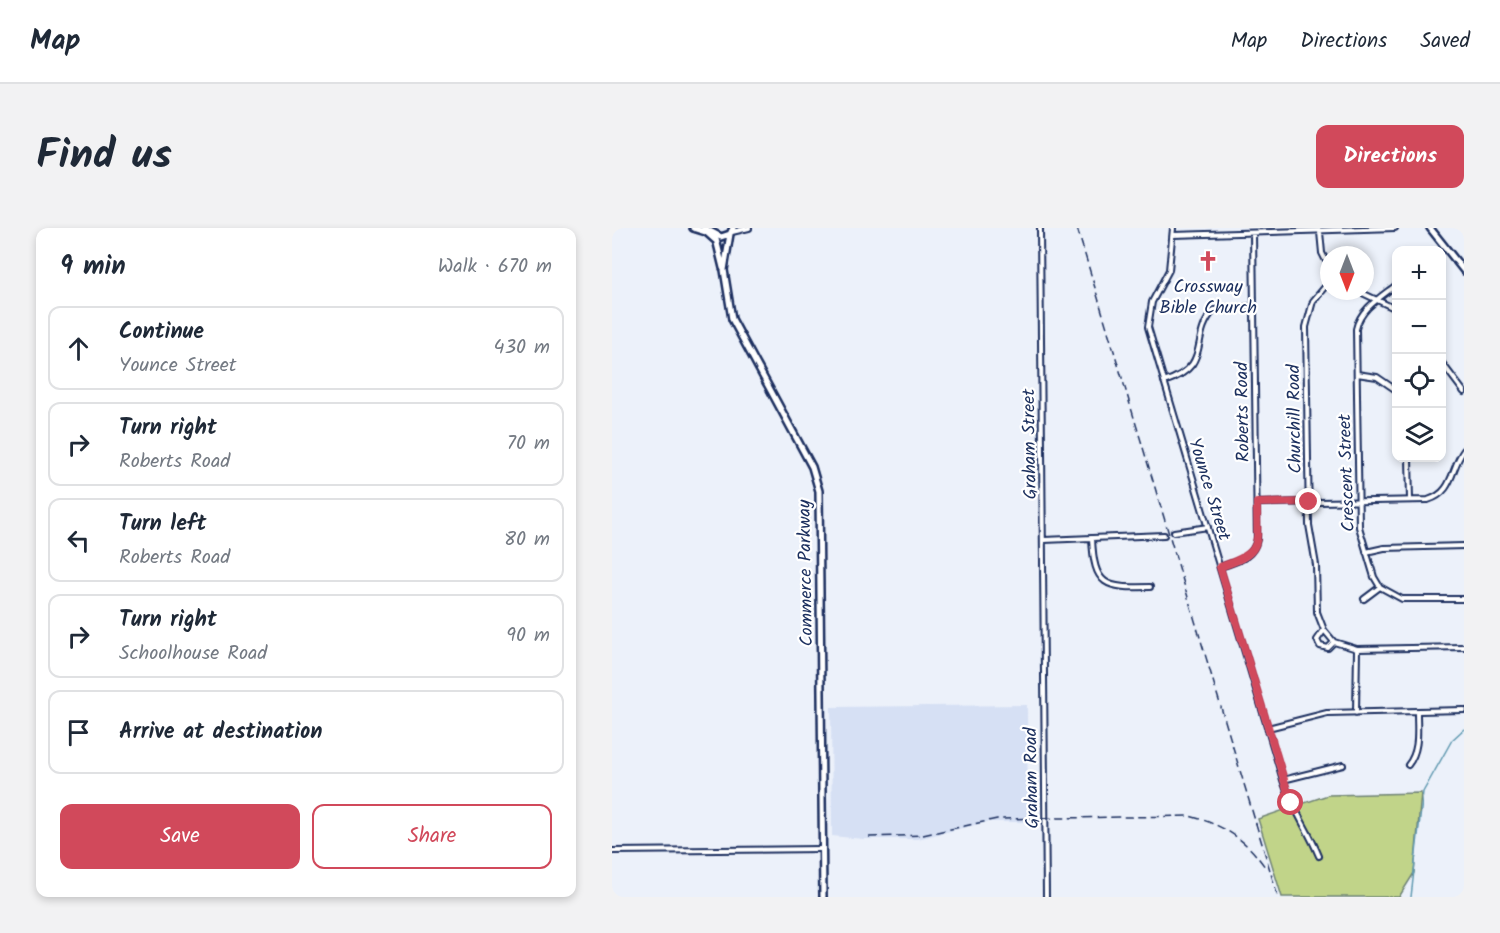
<!DOCTYPE html>
<meta charset="utf-8">
<style>
:root{--surface:#fff;--page:#f2f2f3;--text:#1f2937;--muted:#747a83;--line:#e0e1e3;--accent:#d1495b}
body{margin:0;font-family:Kalam,sans-serif;background:var(--page);color:var(--text)}
.controls{position:absolute;right:18px;top:18px;display:grid;overflow:hidden;border-radius:12px;box-shadow:0 3px 9px #0003}
.controls button{width:54px;height:54px;display:grid;place-items:center;padding:0;border:0;border-bottom:2px solid var(--line);background:var(--surface);color:var(--text);font:30px sans-serif}
.compass{position:absolute;left:708px;top:18px;width:54px;height:54px;border-radius:50%;background:var(--surface);box-shadow:0 3px 9px #0003;rotate:180deg}
.stop{position:absolute;width:18px;height:18px;margin:-14px;border:4px solid #d1495b;border-radius:50%;background:#fff}
.stop.end{background:#d1495b;border-color:#fff;box-shadow:0 2px 6px #0008}
.list{margin:0;padding:0;list-style:none}
h2{display:flex;justify-content:space-between;align-items:center;height:78px;margin:0;padding:0 24px;font-size:26px}
h2 small{font-size:20px;font-weight:400;color:var(--muted)}
.list li{display:grid;grid-template-columns:39px 1fr auto;gap:18px;align-items:center;box-sizing:border-box;height:84px;margin:0 12px 12px;padding:0 12px;border:2px solid var(--line);border-radius:12px}
.list b{display:block;font-size:22px;white-space:nowrap}
.list p{margin:0;font-size:20px;white-space:nowrap;color:var(--muted)}
.list em{font-size:20px;font-style:normal;color:var(--muted)}
.actions{display:flex;gap:12px;padding:18px 24px}
.actions a{flex:1;padding:14px 0;border:2px solid var(--accent);border-radius:12px;text-align:center;font-size:21px;color:var(--accent)}
.actions .main{background:var(--accent);color:#fff}
.icon{flex:none;width:33px;height:33px;fill:none;stroke:currentColor;stroke-width:2;stroke-linecap:round;stroke-linejoin:round}
.map{position:relative;flex:none;width:852px;height:669px;overflow:hidden;border-radius:12px}
header{display:flex;align-items:center;gap:36px;box-sizing:border-box;height:84px;padding:0 30px;background:var(--surface);border-bottom:2px solid var(--line)}
header strong{font-size:28px}
nav{display:flex;gap:33px;margin-inline-start:auto;font-size:21px}
.intro{display:flex;align-items:center;justify-content:space-between;box-sizing:border-box;height:144px;padding:0 36px}
h1{margin:0;font-size:42px}
.button{padding:15px 27px;border-radius:12px;background:var(--accent);color:#fff;font-size:21px;font-weight:700}
main{display:flex;gap:36px;padding:0 36px}
aside{flex:1;background:var(--surface);border-radius:12px;box-shadow:0 3px 9px #0003}
.map>svg:first-child{display:block}
</style>
<header>
<strong>Map</strong>
<nav><a>Map</a><a>Directions</a><a>Saved</a></nav>
</header>
<div class="intro"><h1>Find us</h1><a class="button">Directions</a></div>
<main>
<aside>
<h2>9 min<small>Walk · 670 m</small></h2>
<ul class="list">
<li><svg class="icon" aria-label="ahead" viewBox="0 0 24 24"><path d="M12 20V5M6 11l6-6 6 6"/></svg><div><b>Continue</b><p>Younce Street</p></div><em>430 m</em></li>
<li><svg class="icon" aria-label="right" viewBox="0 0 24 24"><path d="M7 20v-9h11M14 6l5 5-5 5"/></svg><div><b>Turn right</b><p>Roberts Road</p></div><em>70 m</em></li>
<li><svg class="icon" aria-label="left" viewBox="0 0 24 24"><path d="M17 20v-9H6M10 6l-5 5 5 5"/></svg><div><b>Turn left</b><p>Roberts Road</p></div><em>80 m</em></li>
<li><svg class="icon" aria-label="right" viewBox="0 0 24 24"><path d="M7 20v-9h11M14 6l5 5-5 5"/></svg><div><b>Turn right</b><p>Schoolhouse Road</p></div><em>90 m</em></li>
<li><svg class="icon" aria-label="arrive" viewBox="0 0 24 24"><path d="M6 21V4h12l-3 4 3 4H6"/></svg><div><b>Arrive at destination</b></div></li>
</ul>
<div class="actions"><a class="main">Save</a><a>Share</a></div>
</aside>
<div class="map">
<svg width="852" height="669" viewBox="0 0 852 669">
<rect width="100%" height="100%" fill="#ecf1fa"/>
<filter id="ink" filterUnits="userSpaceOnUse"><feTurbulence type="fractalNoise" baseFrequency=".0167" numOctaves="2"/><feDisplacementMap in="SourceGraphic" scale="12" xChannelSelector="R" yChannelSelector="G"/><feConvolveMatrix kernelMatrix="1 2 1 2 8 2 1 2 1" color-interpolation-filters="sRGB"/></filter>
<g filter="url(#ink)">
<path fill="#d6e0f4" d="M415 477 416 594H375L306 611H251L220 608 219 479Z"/>
<path fill="#c1d489" stroke="#6e8274" stroke-width="1.5" d="M809 565 802 645 787 669H670L646 591 716 567Z"/>
<g fill="none" stroke-linecap="round" stroke-linejoin="round">
<path stroke="#6099b0" stroke-width="1.5" d="M799 669 811 564 840 512 852 501"/>
<g stroke="#1b2f5e" stroke-width="8">
<path id="street" d="M428 0 434 669
M561 0 557 42 540 74 536 99 671 552C680 580 696 601 707 628
M120 4 137 0
M708 4 710 25 717 39
M561 7 783 0
M717 54 701 73 694 99 697 297 704 337 705 384 712 402 722 414 745 421 852 419
M784 57C769 69 748 81 744 101L747 299 762 349 768 359 790 371H852
M746 63 784 81
M830 135 852 164
M745 146 765 149 784 162
M552 154C602 137 576 111 602 82L642 78
M797 230 798 272
M645 275 816 272C842 264 838 241 852 222
M562 304 596 299
M480 310C482 359 493 360 538 359
M432 312 552 307
M754 324 772 320 852 318
M608 339C625 333 641 331 645 311L641 5
M752 371 768 359
M712 402 705 412 708 418 716 420 722 414
M744 485 745 421
M656 500 715 485 852 482
M796 537C808 522 805 503 805 484
M671 552 731 537
M0 623 211 621"/>
</g>
<g stroke="#1b2f5e" stroke-width="10">
<path id="secondary" d="M81 0 94 4 103 12
M92 0 109 9 118 6 121 0
M818 0 852 43
M118 6 112 42 120 91 200 239 207 263 211 669
M103 7 111 40"/>
</g>
<use href="#street" stroke="#fff" stroke-width="4"/>
<use href="#secondary" stroke="#fff" stroke-width="5"/>
<path stroke="#1b2f5e" stroke-width="1.5" stroke-dasharray="9 4.5" stroke-linecap="butt" d="M465 0 666 669
M257 609 311 607 385 591 577 588C610 596 634 611 653 639"/>
</g>
</g>
<g fill="none" stroke-linecap="round" stroke-linejoin="round" filter="url(#ink)">
<path stroke="#d1495b" stroke-width="8" d="M679 575 608 339C652 324 645 318 645 275L697 274"/>
</g>
<defs>
<g id="church-bare" transform="scale(1.62)"><path d="M-1.2-6h2.4v3.5h3.3v2.4h-3.3V6h-2.4V-.1h-3.3v-2.4h3.3Z" fill="#d1495b" stroke="#fff" stroke-width="2.5" paint-order="stroke"/></g>
</defs>
<g fill-rule="evenodd">
<use href="#church-bare" x="596" y="33"/>
</g>
<g text-anchor="middle" stroke-width="4.5" stroke-linejoin="round" paint-order="stroke">
<g font-size="18" fill="#1b2f5e" stroke="#fff">
<text x="596" y="64">Crossway<tspan x="596" dy="21">Bible Church</tspan></text>
</g>
<g font-size="18" fill="#1b2f5e" stroke="#fff">
<text transform="translate(630 184) rotate(-91)" y="6">Roberts Road</text>
<text transform="translate(682 191) rotate(-91)" y="6">Churchill Road</text>
<text transform="translate(417 216) rotate(-91)" y="6">Graham Street</text>
<text transform="translate(734 245) rotate(-92)" y="6">Crescent Street</text>
<text transform="translate(598 261) rotate(73)" y="6">Younce Street</text>
<text transform="translate(193 345) rotate(-91)" y="6">Commerce Parkway</text>
<text transform="translate(419 550) rotate(-91)" y="6">Graham Road</text>
</g>
</g>
</svg>
<div class="controls">
<button>+</button>
<button>−</button>
<button><svg class="icon" aria-label="locate" viewBox="0 0 24 24"><circle cx="12" cy="12" r="6"/><path d="M12 2v4M12 18v4M2 12h4M18 12h4"/></svg></button>
<button><svg class="icon" aria-label="layers" viewBox="0 0 24 24"><path d="M12 4l9 5-9 5-9-5zM3 14l9 5 9-5"/></svg></button>
</div>
<svg class="compass" viewBox="-18 -18 36 36"><path d="M0-13l5 13h-10z" fill="#e53935"/><path d="M0 13l5-13h-10z" fill="#747a83"/></svg>
<div class="stop" style="left:679px;top:575px"></div>
<div class="stop end" style="left:697px;top:274px"></div>
</div>
</main>
